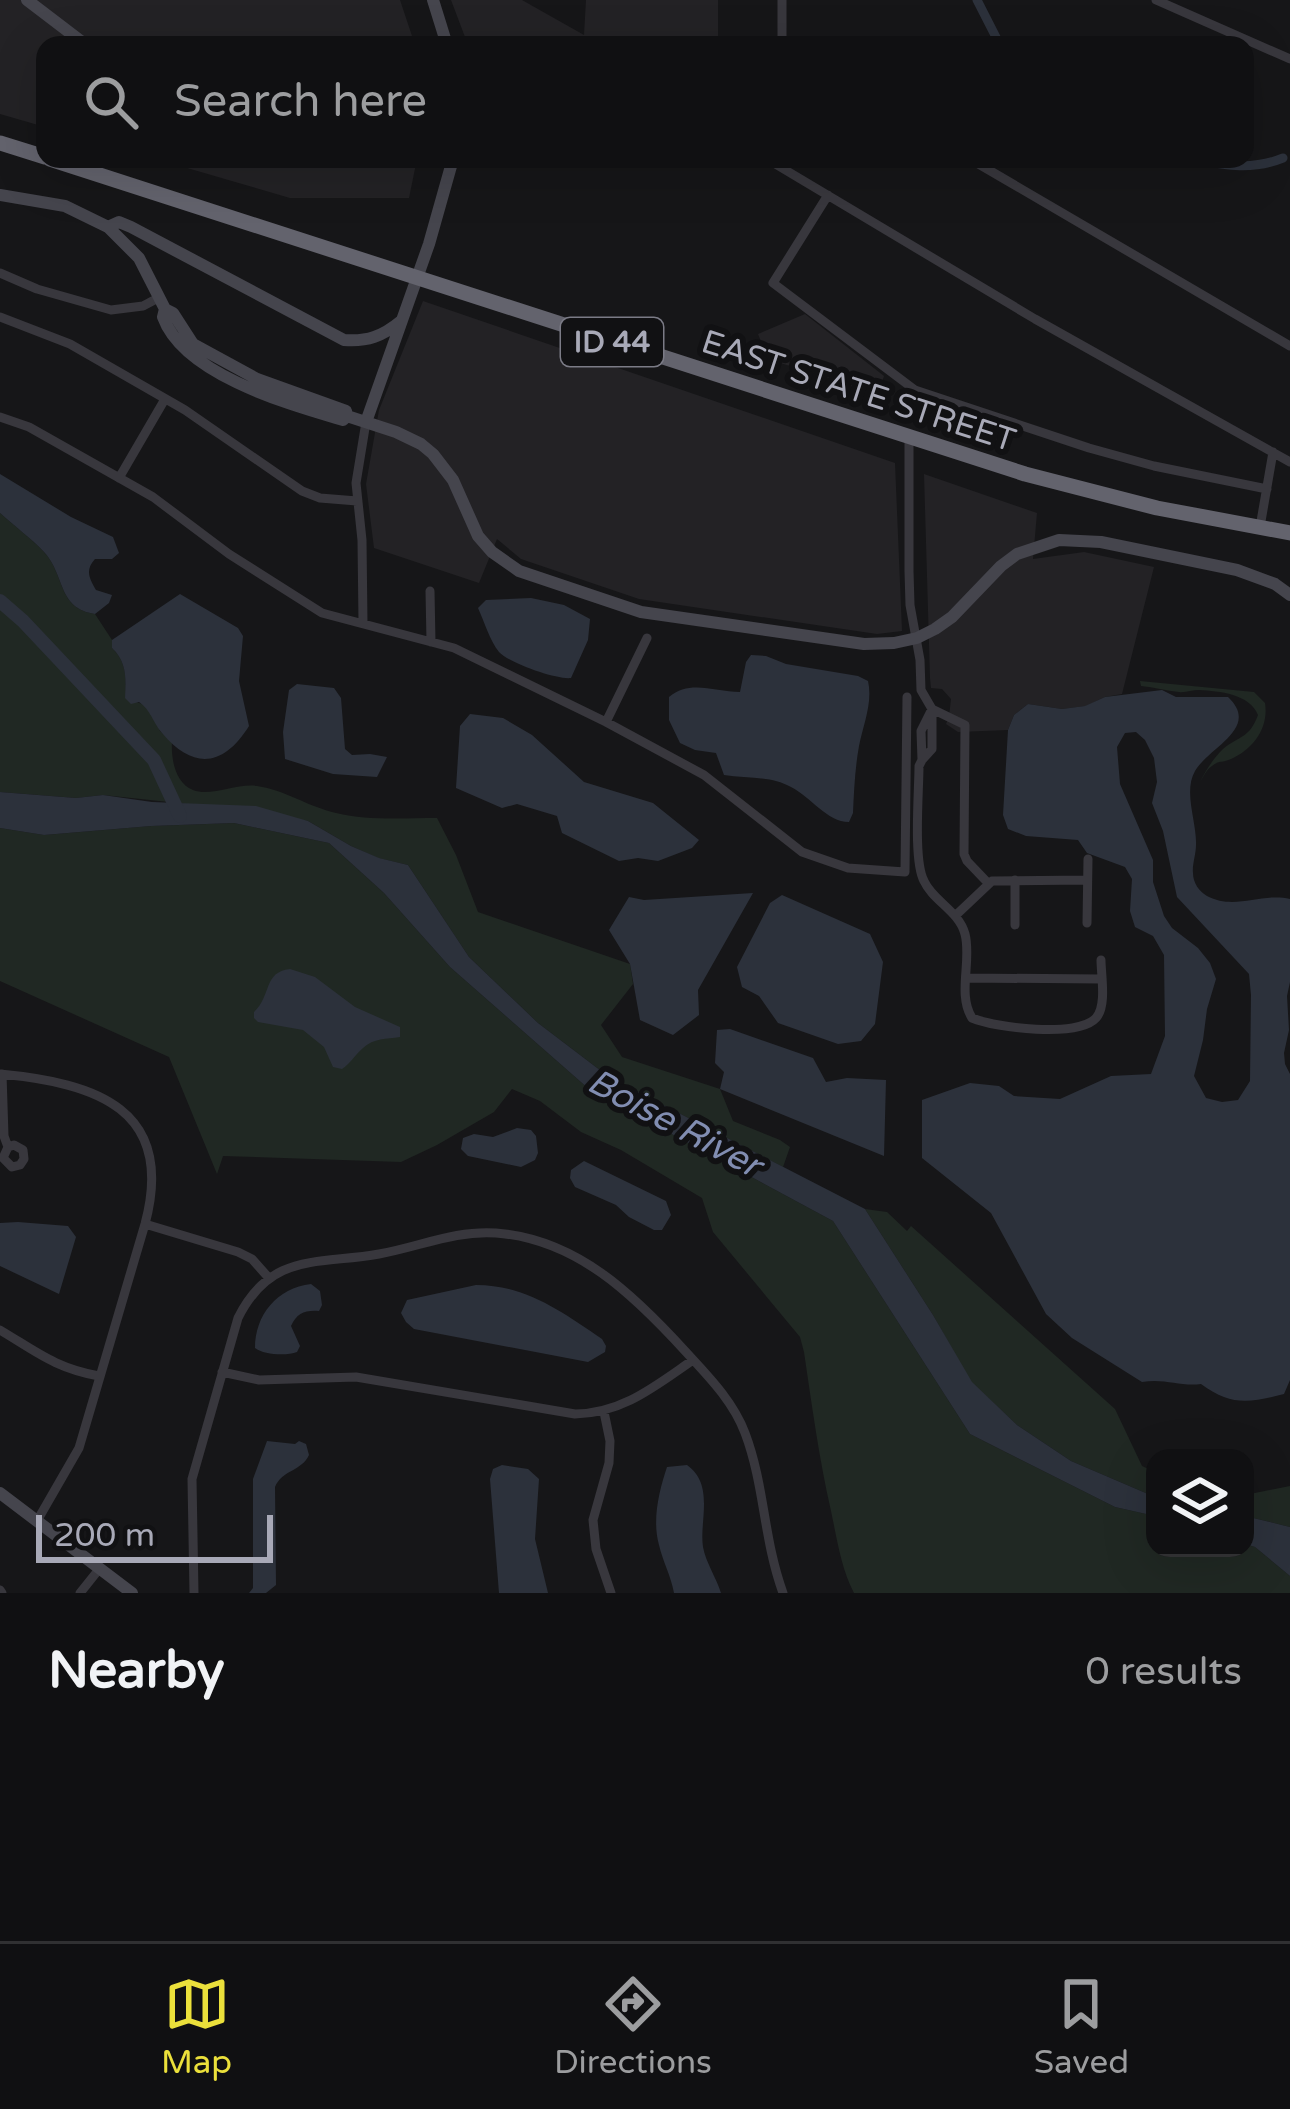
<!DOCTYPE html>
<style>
:root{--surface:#101012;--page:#1e1e20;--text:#f1f3f6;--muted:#9c9d9f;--line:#303032;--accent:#ebe03b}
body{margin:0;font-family:"Varela Round",sans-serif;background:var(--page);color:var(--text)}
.controls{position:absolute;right:36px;bottom:36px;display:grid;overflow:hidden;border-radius:24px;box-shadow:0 12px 48px #0002}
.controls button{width:108px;height:108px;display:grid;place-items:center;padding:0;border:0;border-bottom:3px solid var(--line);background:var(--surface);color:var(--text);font:60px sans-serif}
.scale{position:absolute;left:36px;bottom:30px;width:237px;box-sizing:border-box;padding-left:12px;border:6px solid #a8a9b7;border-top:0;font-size:33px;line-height:42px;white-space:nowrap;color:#a8a9b7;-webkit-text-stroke:9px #111113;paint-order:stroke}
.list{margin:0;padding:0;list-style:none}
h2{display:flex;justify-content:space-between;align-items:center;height:156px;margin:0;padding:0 48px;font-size:51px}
h2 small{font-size:39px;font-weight:400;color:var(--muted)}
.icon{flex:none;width:66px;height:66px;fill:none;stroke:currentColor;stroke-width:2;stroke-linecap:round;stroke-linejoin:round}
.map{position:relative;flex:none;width:1290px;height:1593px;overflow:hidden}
.search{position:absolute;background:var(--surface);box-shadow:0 12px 48px #0002;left:36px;right:36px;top:36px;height:132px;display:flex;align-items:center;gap:30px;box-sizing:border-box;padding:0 42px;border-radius:24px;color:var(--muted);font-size:45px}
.sheet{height:348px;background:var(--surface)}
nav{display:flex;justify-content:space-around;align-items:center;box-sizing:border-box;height:168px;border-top:3px solid var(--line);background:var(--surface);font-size:33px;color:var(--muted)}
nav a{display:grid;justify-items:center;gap:6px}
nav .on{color:var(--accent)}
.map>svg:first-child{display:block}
</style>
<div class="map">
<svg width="1290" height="1593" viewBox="0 0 1290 1593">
<rect width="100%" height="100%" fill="#161618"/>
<path fill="#232225" d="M0 0H400L415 45H45V127L0 114Z
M451 0H522L584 35 586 0H718V45H602L585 36 517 45H468Z
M156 159H417L409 198H290Z
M423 301 895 463 902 631 877 634 639 599 521 559 497 539 479 583 374 548 366 484 379 410Z
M805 314 884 376 878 394 768 359 758 334Z
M924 474 1037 513 1033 559 1084 552 1154 567 1122 694 1105 697 1086 706 1062 709 1028 704 1014 715 1008 730 958 732 946 724 949 717 951 699 942 689 931 688 930 678Z"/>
<path fill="#202823" d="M0 513C14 526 31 538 44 552 66 576 57 608 95 614L112 640V648C127 662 126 679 126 698L147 706 160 731 172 742C171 759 175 783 193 790 211 797 237 783 257 786 285 790 309 807 336 813 368 821 404 818 437 818L456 855 478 912 630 964 633 984 601 1025 622 1057 720 1089 733 1121 780 1140 790 1147 783 1167 609 1077 538 1023 469 957 408 865 378 858 351 846 308 821 197 805 103 795 76 798 0 792Z
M1140 681 1254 692 1265 703C1269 728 1253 749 1231 759 1220 764 1221 759 1212 766 1206 770 1204 776 1200 782 1206 770 1213 759 1223 749 1240 735 1249 739 1258 715 1250 694 1219 691 1199 690 1192 690 1185 693 1179 692 1166 691 1154 687 1141 686Z
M234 823 329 843 384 893 450 967 590 1090 833 1221 970 1434 1115 1507 1155 1516V1548H1245V1544L1255 1547 1290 1576V1593H854C841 1568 837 1539 831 1511 819 1458 812 1406 804 1352L800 1337 713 1232 702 1198 621 1150 581 1132 540 1101 512 1089 494 1112 437 1145 401 1162 223 1156 217 1174 169 1057 0 981V828L44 835 151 826Z
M865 1209 887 1212 907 1231 911 1226 1115 1409 1142 1466 1155 1472V1497L1071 1461 1017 1425 971 1382 933 1315Z
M1290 1486V1527L1245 1516V1495Z"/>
<path fill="#2c313b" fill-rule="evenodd" d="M0 474 71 517 113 537 119 553 112 559H95C85 570 89 578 96 590L112 595 109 603 95 614C57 608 66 576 44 552 31 538 14 526 0 513Z
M180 594 238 628 243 636 239 681 249 726C224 766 194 771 162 733 153 723 151 710 139 702L131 704 125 698C126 679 127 662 112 648V640Z
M531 598 564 605 590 619 588 640 571 678C557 680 509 663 499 652 490 641 484 621 478 608L486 600Z
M751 655 766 656 786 664 858 676 868 681C873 703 863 725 859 746 855 768 854 791 853 813L849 822C827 822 811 797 791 787 770 775 746 779 724 775L716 753 695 750 680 743 669 720V697C690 679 715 692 740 692L746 662Z
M297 684 334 688 341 698 345 749 352 755 370 754 387 757 377 777 333 774 285 759 283 732 289 690Z
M1162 690 1176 697H1228C1261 728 1209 747 1195 771 1183 792 1197 822 1196 845 1196 854 1192 865 1193 873 1193 883 1199 891 1207 896 1235 911 1262 892 1290 899V982L1287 996 1289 1030 1284 1053 1285 1064 1290 1074V1380L1284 1394C1249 1403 1231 1406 1201 1384 1181 1387 1165 1378 1142 1382L1072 1338 1046 1314 991 1213 922 1158V1100L970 1083 999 1086 1014 1096 1060 1099 1111 1076 1151 1074 1165 1036 1164 955 1153 936 1135 927 1130 911 1132 879 1125 867 1087 853 1078 840 1026 836 1008 829 1003 815 1008 730 1014 715 1028 704 1062 709 1085 706 1105 697ZM1136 732 1145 740 1154 758 1157 782 1152 803 1163 831 1177 897 1249 974 1251 995 1250 1081 1238 1100 1222 1102 1206 1098 1194 1076 1203 1040 1207 1009 1216 979 1210 963 1198 948 1172 928 1164 916 1153 882V860L1120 784 1117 747 1125 733Z
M470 714 503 718 532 735 584 782 653 803 699 840 692 848 658 861 638 858 619 861 562 833 557 816 517 804 502 808 456 788 460 726Z
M0 792 76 798 103 795 152 802 256 806 308 821 351 846 379 858 408 865 469 957 538 1023 609 1077 865 1209 933 1315 972 1382 1017 1425 1071 1461 1155 1497V1516L1115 1507 970 1434 833 1221 590 1090 450 967 384 893 329 843 234 823 151 826 44 835 0 828Z
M753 893 698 990 699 1015 673 1035 640 1020 630 964 609 930 629 897 644 900Z
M782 895 870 934 883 962 875 1024 861 1041 838 1044 778 1023 759 996 742 987 737 967 770 903Z
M290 969 315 977 355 1007 400 1027V1037C386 1039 374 1038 363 1048 354 1056 351 1063 342 1069L333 1067 324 1047 303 1030 258 1022 254 1018V1012C272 995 263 972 290 969Z
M730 1029 813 1058 826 1082 847 1078 886 1080 884 1156 720 1089 724 1072 715 1063 717 1030Z
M517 1128 531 1130 536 1136 538 1153 535 1160 521 1167 468 1156 461 1149 463 1138 474 1134 493 1137Z
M584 1161 666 1201 671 1215 662 1230H654L629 1217 616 1205 575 1187 570 1178 571 1170Z
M18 1222 68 1226 76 1237 59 1294 0 1266V1223Z
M311 1284 320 1291 322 1305 319 1311C305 1310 297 1313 291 1326L300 1346 297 1352C287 1356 264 1355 255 1348 255 1315 277 1288 311 1284Z
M476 1285C526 1285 562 1312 602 1339L606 1346 605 1352 588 1362 414 1329 406 1322 401 1313 407 1300Z
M267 1441 295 1444 299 1441 306 1444 309 1455C302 1471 282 1470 275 1487L276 1585 266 1593H249L253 1588V1479Z
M502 1465 528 1469 539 1479 535 1539 548 1593H499L490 1479 493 1469Z
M687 1465C715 1485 699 1521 703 1547 706 1563 716 1577 721 1593H674C671 1576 663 1562 659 1545 652 1520 659 1491 667 1467Z
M1245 1516 1290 1527V1576L1255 1547 1245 1544Z"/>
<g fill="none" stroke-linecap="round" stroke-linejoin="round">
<path stroke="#2c313b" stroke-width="9" d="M977 0 1000 45
M1192 159C1224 165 1251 171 1283 158"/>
<path stroke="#2c313b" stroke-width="14" d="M0 601 23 621 154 760 180 816"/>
<path stroke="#38373d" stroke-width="9" d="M1156 0 1290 59
M782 45V0
M767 159 1035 319 1290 462
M970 159 1290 346
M828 195 773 283 915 390 1089 448 1154 466 1267 489
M0 273 37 289 111 310 143 306 160 297
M0 317 70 344 185 410 302 491 320 498 357 501
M0 417 29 427 153 497 229 554 322 613 454 648 606 722 704 775 802 852 848 868 905 872 907 697
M909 437V571L910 605 920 660 921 690 932 709 965 725 964 854 967 861 988 883
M119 478 165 399
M1260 527 1273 452
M430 591 431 642
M363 623 362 540 356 483 366 422
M606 722 647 638
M922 760 932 749V709L921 731 922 760 919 766C919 792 913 861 924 881 933 901 959 911 965 934 972 961 957 994 972 1018 996 1028 1078 1038 1096 1018 1107 1006 1101 975 1101 960
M1015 880V925
M955 916 992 881 1087 880
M1087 923 1088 859
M966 978 1101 979
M0 1074C96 1083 176 1109 145 1224L79 1448 37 1521
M2 1074 4 1136 8 1147 3 1158 12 1167 20 1165 24 1159 23 1150 14 1145 8 1147
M145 1224 238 1252 252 1259 268 1277
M0 1330C37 1352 55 1368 99 1376
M222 1372 259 1380 356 1377 575 1414C623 1413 655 1386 693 1360
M604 1412 610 1441 609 1463 593 1520 596 1549 611 1593
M0 1590 2 1593
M80 1593 100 1568
M194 1593 192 1479 238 1318C271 1252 317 1265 379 1254 419 1247 455 1230 496 1233 577 1239 634 1295 686 1352 708 1376 733 1401 745 1433 765 1486 763 1538 783 1593"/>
<path stroke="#45454d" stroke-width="12" d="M27 0 86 45
M433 0 447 45
M0 195 65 206 108 227 139 258 165 309 173 313 193 344 257 379 346 411 347 416
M108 227 119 222 131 227 344 340C367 342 383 336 401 321
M165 309 163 317C184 375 289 404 343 420L347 416 396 432 421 444 433 454 453 480 478 536 492 552 519 571 641 612 864 644 894 643 917 638 935 629 952 617 1001 566 1017 554 1059 540 1101 542 1237 570 1275 584 1290 595
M366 422 429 244 453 159
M0 1493 132 1593"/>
<path stroke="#63636d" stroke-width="15" d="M0 143 45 157
M50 159 1025 474 1157 508 1290 533"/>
</g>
<g text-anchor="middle" stroke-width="12" stroke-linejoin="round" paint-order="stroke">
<rect fill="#111113" stroke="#7b7b86" stroke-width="3" x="561" y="318" width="102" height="48" rx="9"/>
<g font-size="30" font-weight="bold" fill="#a8a9b7">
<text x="612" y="352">ID 44</text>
</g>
<g font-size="33" fill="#a8a9b7" stroke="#111113">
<text transform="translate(859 390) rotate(18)" y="12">EAST STATE STREET</text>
</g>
<g font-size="36" font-style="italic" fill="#818db1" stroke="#111113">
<text transform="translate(675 1122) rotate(28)" y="13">Boise River</text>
</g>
</g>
</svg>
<div class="controls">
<button><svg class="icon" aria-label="layers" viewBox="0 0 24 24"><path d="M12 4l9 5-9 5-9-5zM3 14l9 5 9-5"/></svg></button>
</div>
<div class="scale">200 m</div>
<div class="search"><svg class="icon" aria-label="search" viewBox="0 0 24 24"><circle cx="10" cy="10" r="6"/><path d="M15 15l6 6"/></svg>Search here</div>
</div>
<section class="sheet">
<h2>Nearby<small>0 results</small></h2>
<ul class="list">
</ul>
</section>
<nav>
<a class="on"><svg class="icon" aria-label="map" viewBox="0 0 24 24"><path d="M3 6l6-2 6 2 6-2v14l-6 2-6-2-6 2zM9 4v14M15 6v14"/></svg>Map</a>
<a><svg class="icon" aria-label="directions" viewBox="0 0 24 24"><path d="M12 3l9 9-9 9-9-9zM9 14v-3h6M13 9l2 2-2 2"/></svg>Directions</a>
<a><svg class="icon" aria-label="saved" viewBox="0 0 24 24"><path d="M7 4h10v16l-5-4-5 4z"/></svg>Saved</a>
</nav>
